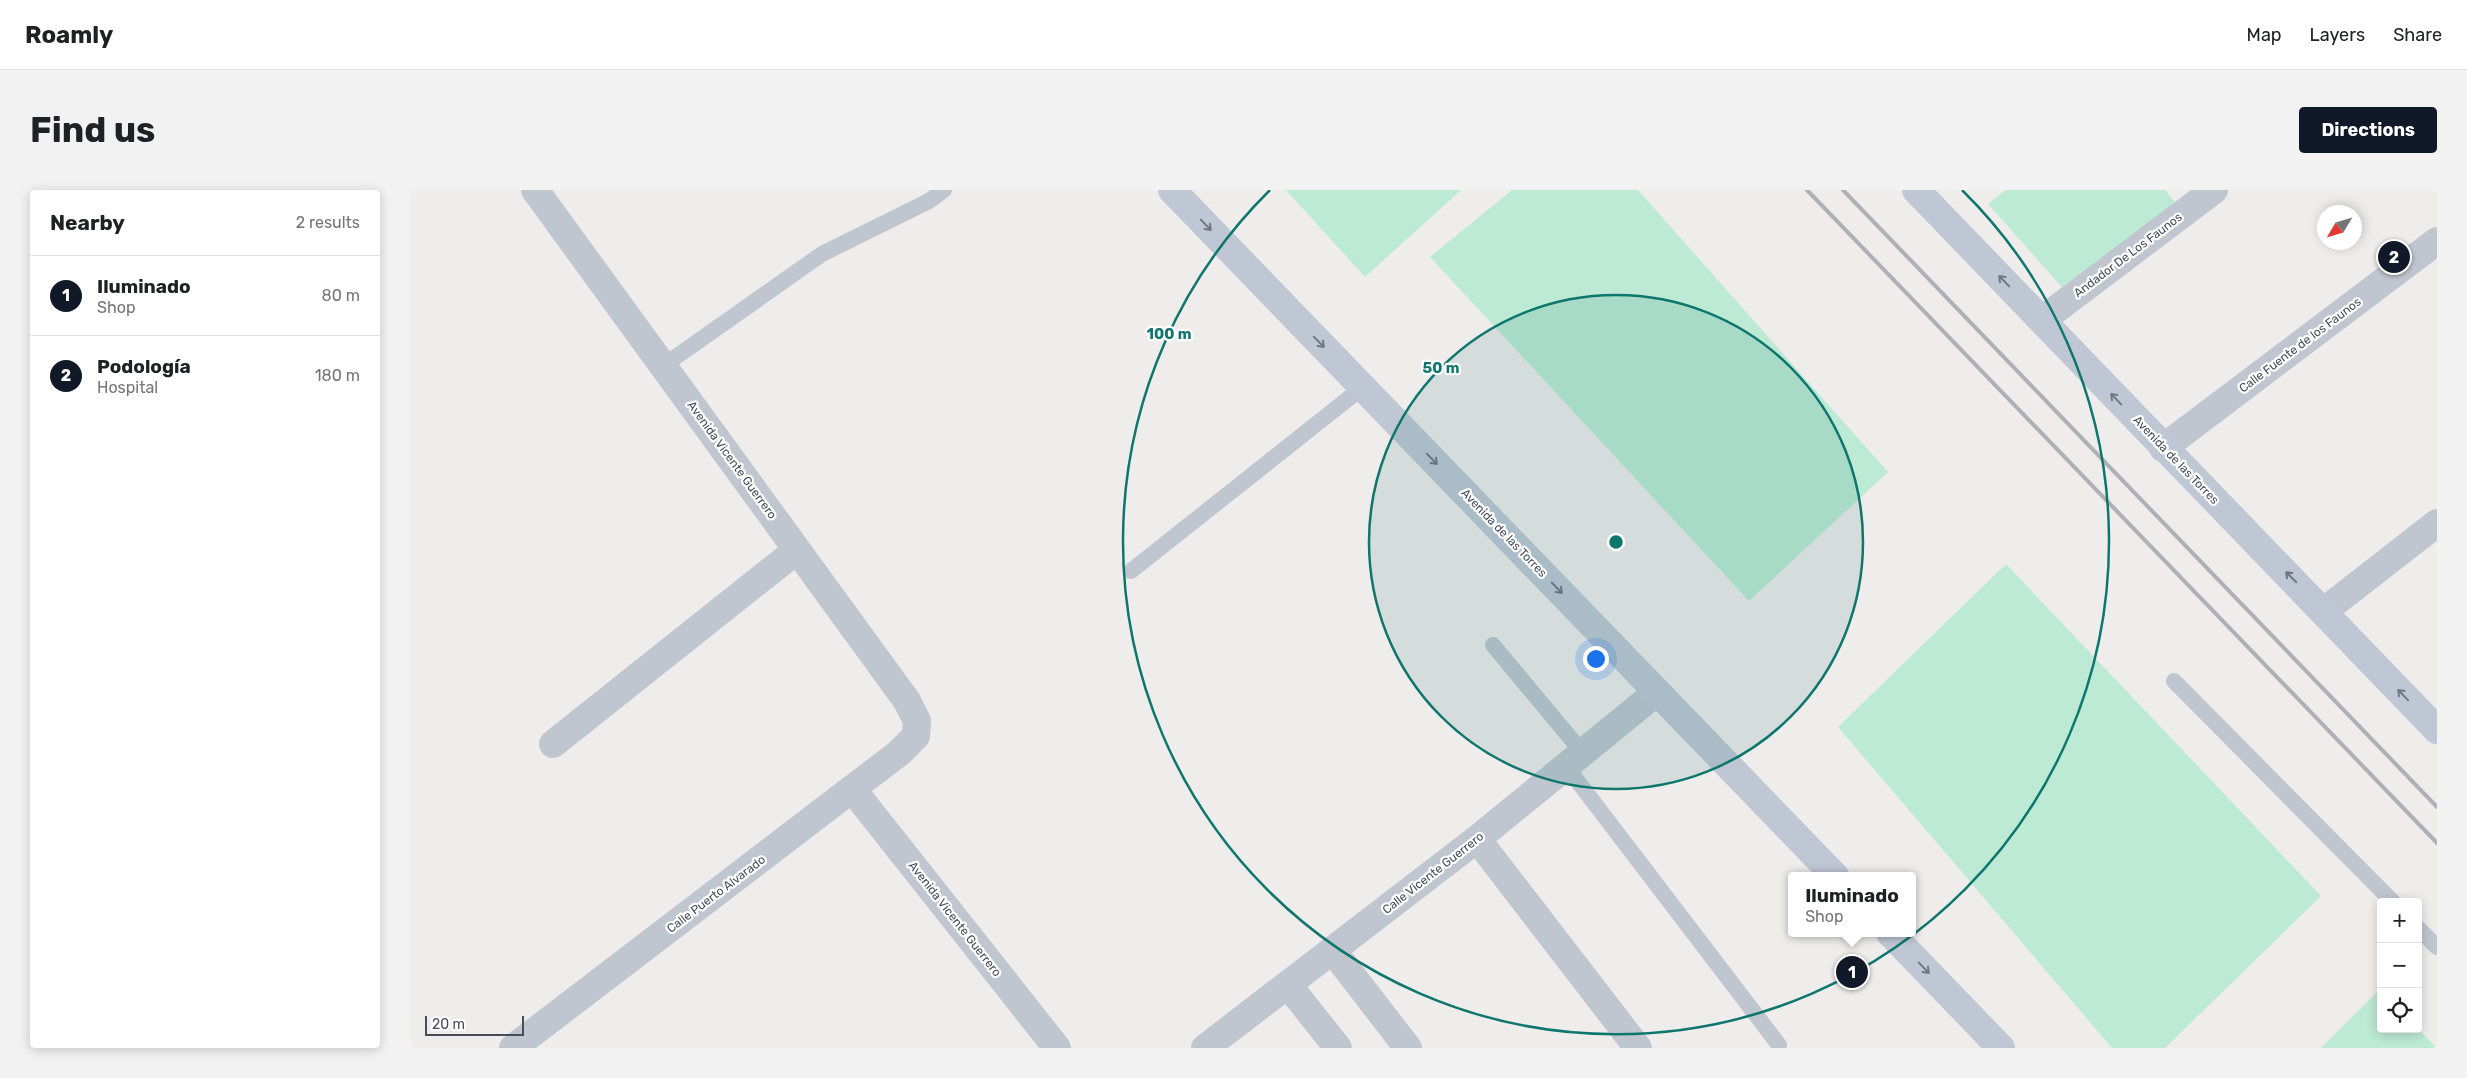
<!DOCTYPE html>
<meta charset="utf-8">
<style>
:root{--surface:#fff;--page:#f2f2f2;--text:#202124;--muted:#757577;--line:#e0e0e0;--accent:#111827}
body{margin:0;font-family:Rubik,sans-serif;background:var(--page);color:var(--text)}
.controls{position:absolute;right:15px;bottom:15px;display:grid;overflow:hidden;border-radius:5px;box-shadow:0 2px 12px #0003}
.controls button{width:45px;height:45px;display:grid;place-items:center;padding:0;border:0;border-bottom:1px solid var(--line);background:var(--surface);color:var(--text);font:25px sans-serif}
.compass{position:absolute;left:1907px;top:15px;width:45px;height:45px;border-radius:50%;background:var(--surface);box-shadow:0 2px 12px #0003;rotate:232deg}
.scale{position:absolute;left:15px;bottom:12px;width:99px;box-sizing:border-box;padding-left:5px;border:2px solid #464d58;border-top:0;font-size:14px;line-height:18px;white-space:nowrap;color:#464d58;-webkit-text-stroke:4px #fff;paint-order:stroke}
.you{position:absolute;left:1185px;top:468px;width:18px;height:18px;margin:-12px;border:4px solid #fff;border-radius:50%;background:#1a73e8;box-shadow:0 0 0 8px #1a73e833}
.badge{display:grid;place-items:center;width:32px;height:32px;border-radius:50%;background:var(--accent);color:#fff;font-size:16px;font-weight:700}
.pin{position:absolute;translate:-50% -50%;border:2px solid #fff;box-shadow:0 1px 5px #0006}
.popup{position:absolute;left:1378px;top:682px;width:128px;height:65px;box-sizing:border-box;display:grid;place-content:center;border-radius:5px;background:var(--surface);filter:drop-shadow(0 1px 4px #0005);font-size:16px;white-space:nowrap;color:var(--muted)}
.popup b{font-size:19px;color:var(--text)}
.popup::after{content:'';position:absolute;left:50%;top:100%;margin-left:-10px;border:10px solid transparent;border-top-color:var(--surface)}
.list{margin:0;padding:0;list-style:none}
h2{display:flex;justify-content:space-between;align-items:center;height:65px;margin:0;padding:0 20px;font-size:21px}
h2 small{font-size:16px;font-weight:400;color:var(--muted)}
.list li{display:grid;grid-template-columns:32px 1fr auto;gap:15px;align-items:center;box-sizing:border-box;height:80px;padding:0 20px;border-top:1px solid var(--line)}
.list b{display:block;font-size:19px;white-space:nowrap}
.list p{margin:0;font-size:16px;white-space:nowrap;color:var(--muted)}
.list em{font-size:16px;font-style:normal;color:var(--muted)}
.icon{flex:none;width:28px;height:28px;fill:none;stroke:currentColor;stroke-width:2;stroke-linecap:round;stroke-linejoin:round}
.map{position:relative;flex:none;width:2027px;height:858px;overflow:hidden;border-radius:5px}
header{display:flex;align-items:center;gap:30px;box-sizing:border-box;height:70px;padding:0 25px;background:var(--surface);border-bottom:1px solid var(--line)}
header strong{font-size:24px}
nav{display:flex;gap:28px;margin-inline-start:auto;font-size:18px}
.intro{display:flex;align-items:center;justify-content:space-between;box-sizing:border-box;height:120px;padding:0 30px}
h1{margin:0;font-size:35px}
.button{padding:12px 22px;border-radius:5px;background:var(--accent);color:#fff;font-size:18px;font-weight:700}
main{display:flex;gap:30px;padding:0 30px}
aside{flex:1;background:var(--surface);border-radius:5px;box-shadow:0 2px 12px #0003}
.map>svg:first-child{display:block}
</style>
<header>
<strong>Roamly</strong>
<nav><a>Map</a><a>Layers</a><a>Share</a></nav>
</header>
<div class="intro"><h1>Find us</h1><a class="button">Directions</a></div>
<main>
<aside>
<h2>Nearby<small>2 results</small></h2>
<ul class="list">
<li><span class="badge">1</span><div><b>Iluminado</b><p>Shop</p></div><em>80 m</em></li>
<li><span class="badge">2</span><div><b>Podología</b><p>Hospital</p></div><em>180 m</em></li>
</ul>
</aside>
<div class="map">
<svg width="2027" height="858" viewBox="0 0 2027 858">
<rect width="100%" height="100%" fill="#efecec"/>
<path fill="#bcead4" d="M876 0H1051L955 87Z
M1102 0H1228L1478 282 1339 411 1020 67Z
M1596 0H1755L1765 13 1652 97 1578 14Z
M1596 374 1911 706 1755 858H1702L1428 537Z
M1969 800 1971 839H2008L2027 858H1911Z"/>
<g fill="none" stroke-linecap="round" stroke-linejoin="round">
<path stroke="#c0c6d0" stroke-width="16" d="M253 176 412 64 519 11 534 0
M721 381 953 197
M1083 455 1172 562
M1764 491 1983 712
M1156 576 1369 855
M2008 738 2027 757"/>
<path stroke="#c0c6d0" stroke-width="28" d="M1632 130 1804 0
M1753 258 2027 51
M1914 421 2027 333
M143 554 387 360
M443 600 647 858
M1067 649 1228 858
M923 761 998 858
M878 795 928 858
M103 858 489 563 506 546 507 531 497 511 125 0
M795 858 1067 649 1247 502"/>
<path stroke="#c0c7d4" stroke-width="28" d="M762 0 1425 686
M1506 0 2027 540
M1480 743 1591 858"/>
<path stroke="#afb0b6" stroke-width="4" d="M1397 0 2027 653
M1433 0 2027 617"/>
</g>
<defs><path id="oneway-shaft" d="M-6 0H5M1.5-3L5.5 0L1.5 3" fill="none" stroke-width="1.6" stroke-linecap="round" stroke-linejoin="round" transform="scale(1.25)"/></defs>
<g stroke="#717883">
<use href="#oneway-shaft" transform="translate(796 35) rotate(46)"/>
<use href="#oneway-shaft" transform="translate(1594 91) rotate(-134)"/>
<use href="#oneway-shaft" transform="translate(909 152) rotate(46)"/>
<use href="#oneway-shaft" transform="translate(1706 209) rotate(-134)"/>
<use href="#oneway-shaft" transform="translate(1022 269) rotate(46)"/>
<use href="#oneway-shaft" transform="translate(1881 387) rotate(-135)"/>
<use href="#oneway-shaft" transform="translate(1147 398) rotate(46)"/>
<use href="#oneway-shaft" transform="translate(1993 505) rotate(-134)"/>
<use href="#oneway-shaft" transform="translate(1514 778) rotate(46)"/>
</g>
<circle cx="1206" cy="352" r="247" fill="#0f766e" fill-opacity=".12"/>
<g fill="none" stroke="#0f766e" stroke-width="2.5">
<circle cx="1206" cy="352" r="247"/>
<path d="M1552 0A493 493 0 1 1 860 0"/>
</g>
<g text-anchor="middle" stroke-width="4.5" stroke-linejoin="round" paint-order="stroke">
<g font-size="12" fill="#464d58" stroke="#fff">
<text transform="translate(1718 65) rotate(-37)" y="4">Andador De Los Faunos</text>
<text transform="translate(1890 155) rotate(-37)" y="4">Calle Fuente de los Faunos</text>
<text transform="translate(322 270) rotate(54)" y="4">Avenida Vicente Guerrero</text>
<text transform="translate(1766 270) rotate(46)" y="4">Avenida de las Torres</text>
<text transform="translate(1094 343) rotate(46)" y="4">Avenida de las Torres</text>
<text transform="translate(1023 683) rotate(-38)" y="4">Calle Vicente Guerrero</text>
<text transform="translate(306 704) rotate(-37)" y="4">Calle Puerto Alvarado</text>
<text transform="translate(545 729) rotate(52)" y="4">Avenida Vicente Guerrero</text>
</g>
</g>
<circle cx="1206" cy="352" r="8" fill="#0f766e" stroke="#fff" stroke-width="2.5"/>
<g font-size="15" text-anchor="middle" font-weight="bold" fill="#0f766e" stroke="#fff" stroke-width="4.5" stroke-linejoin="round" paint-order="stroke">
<text x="759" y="149">100 m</text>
<text x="1031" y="183">50 m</text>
</g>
</svg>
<div class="controls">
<button>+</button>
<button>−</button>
<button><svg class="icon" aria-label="locate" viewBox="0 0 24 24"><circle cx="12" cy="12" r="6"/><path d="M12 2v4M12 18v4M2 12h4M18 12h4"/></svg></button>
</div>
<svg class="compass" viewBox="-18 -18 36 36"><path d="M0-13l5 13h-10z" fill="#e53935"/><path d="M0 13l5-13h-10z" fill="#757577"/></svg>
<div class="scale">20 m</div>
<div class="you"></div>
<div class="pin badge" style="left:1442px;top:782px">1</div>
<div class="popup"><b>Iluminado</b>Shop</div>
<div class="pin badge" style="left:1984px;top:67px">2</div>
</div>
</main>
